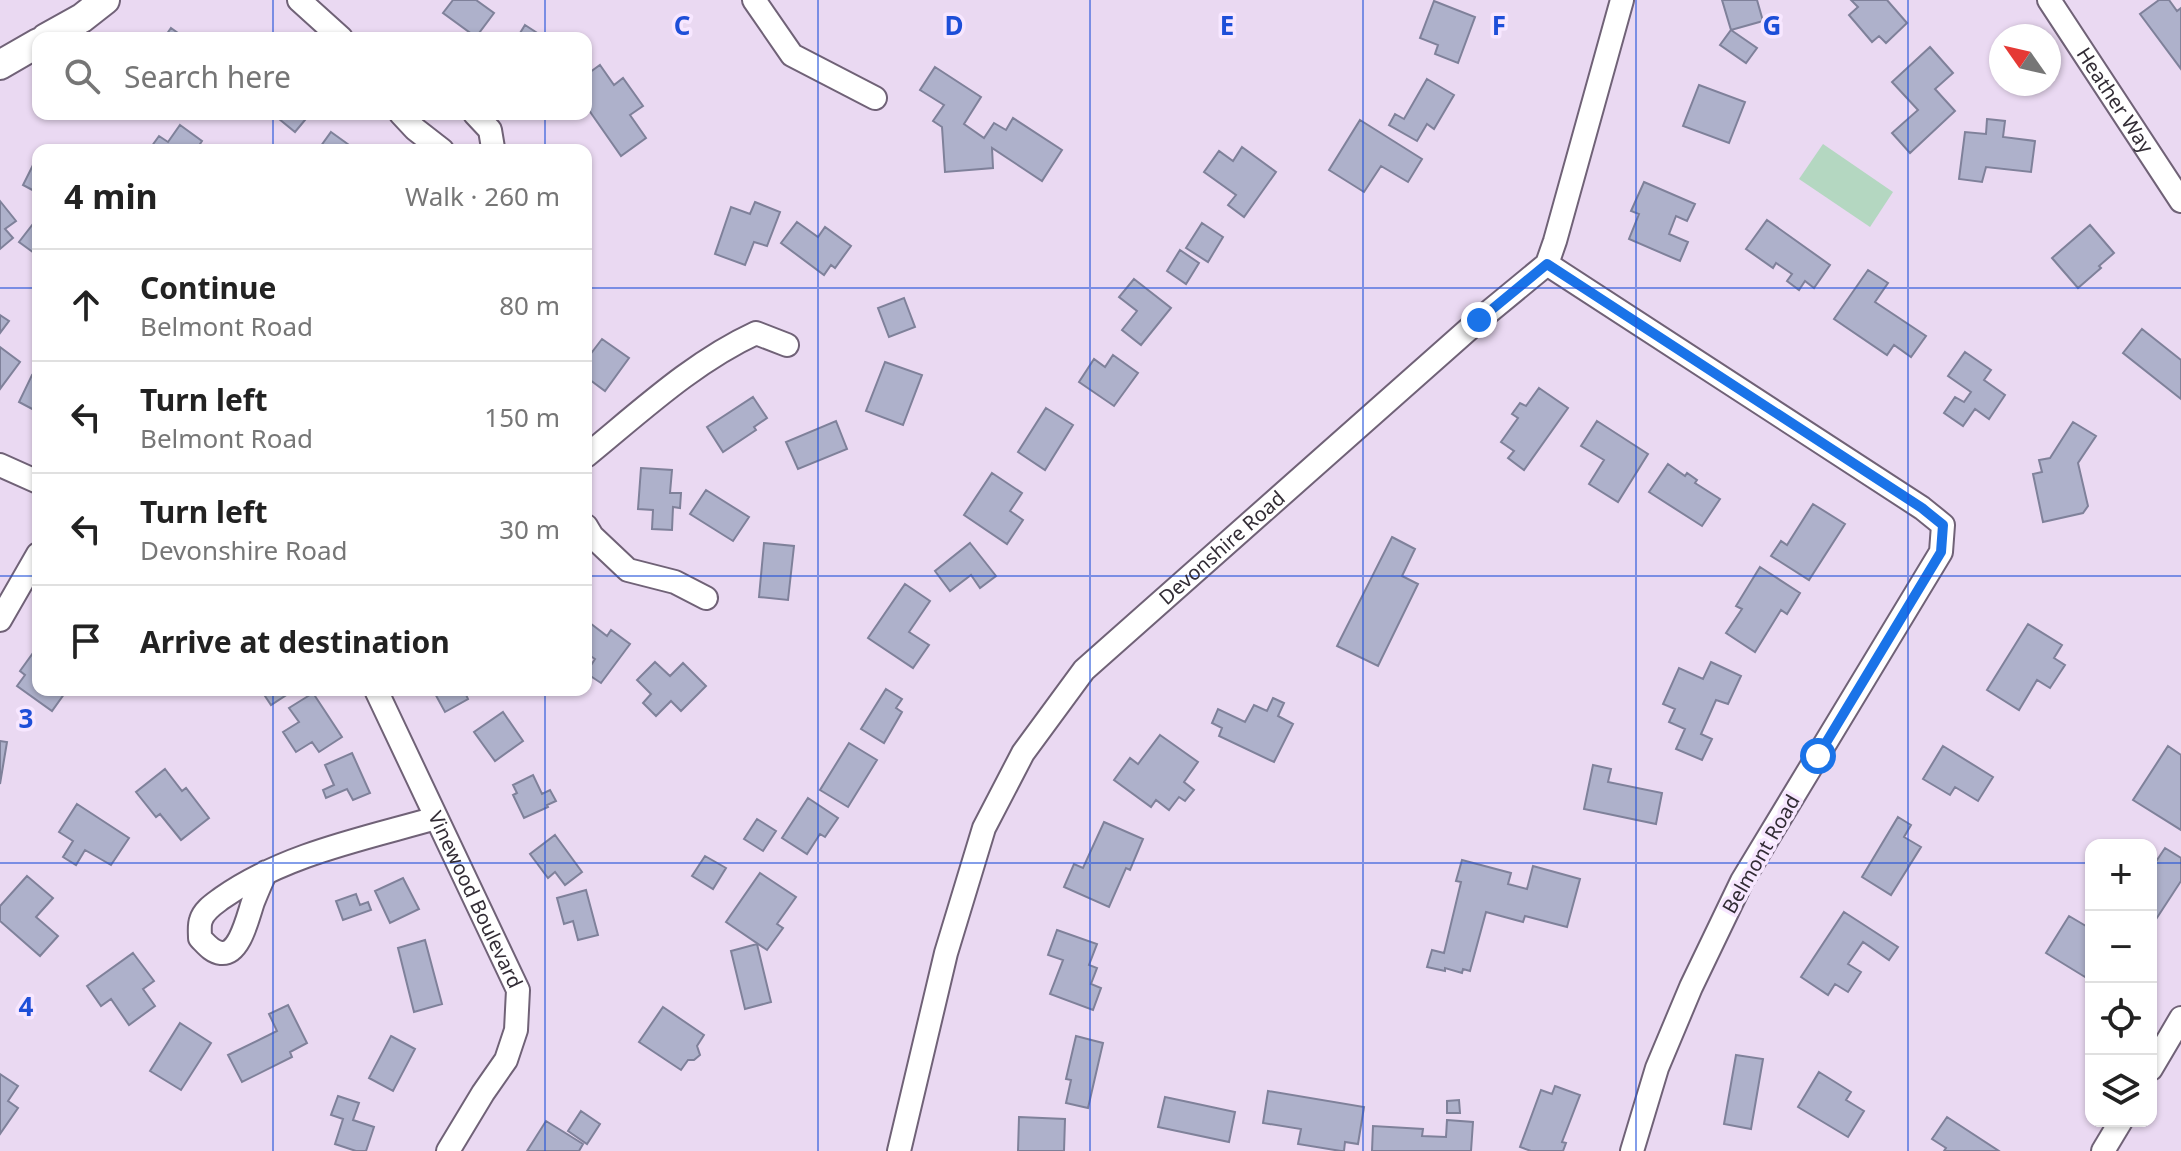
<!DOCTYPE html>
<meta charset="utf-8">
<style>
:root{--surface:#fff;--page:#f2f2f2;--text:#222;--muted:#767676;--line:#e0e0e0}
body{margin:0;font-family:"Noto Sans",sans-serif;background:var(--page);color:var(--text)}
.controls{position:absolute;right:24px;bottom:24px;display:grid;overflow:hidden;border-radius:16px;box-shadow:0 2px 6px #0004}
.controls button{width:72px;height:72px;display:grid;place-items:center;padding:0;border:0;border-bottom:2px solid var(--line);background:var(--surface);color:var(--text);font:40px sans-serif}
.compass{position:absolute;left:1989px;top:24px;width:72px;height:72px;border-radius:50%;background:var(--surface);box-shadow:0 2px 6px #0004;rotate:304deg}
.stop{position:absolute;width:24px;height:24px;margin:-18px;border:6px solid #1a73e8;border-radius:50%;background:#fff}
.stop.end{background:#1a73e8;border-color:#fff;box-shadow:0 2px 8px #0008}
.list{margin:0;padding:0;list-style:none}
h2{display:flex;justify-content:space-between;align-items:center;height:104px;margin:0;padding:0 32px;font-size:34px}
h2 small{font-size:26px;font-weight:400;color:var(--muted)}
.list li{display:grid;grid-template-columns:52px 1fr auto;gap:24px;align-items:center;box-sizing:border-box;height:112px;padding:0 32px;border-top:2px solid var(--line)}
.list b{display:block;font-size:30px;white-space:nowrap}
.list p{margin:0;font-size:26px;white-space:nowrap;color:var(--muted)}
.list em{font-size:26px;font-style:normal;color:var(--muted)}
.icon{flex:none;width:44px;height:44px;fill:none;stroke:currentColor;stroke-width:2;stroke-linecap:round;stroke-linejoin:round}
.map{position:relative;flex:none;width:2181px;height:1151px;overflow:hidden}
.search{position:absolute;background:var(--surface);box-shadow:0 2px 6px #0004;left:32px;top:32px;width:560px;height:88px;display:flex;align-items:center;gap:20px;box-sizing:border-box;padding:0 28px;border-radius:16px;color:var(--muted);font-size:30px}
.panel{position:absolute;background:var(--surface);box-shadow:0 2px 6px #0004;left:32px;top:144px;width:560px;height:552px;border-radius:16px}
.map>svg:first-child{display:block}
</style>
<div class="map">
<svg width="2181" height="1151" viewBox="0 0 2181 1151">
<rect width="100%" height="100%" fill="#ead9f2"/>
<path fill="#b4d7c1" d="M1823 144 1893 192 1870 227 1799 179Z"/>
<path fill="#aeb1cb" stroke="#7f819a" stroke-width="2" d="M453 0H476L494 13 476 37 443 13Z
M1722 0H1757L1763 21 1731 30Z
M1851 0H1887L1907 23 1886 43 1879 36 1872 42 1849 15 1858 7Z
M2159 0H2169L2177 11 2181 8V69L2140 14Z
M1434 1 1475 17 1458 63 1435 54 1438 45 1420 38Z
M525 25 545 38H517Z
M171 28 185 38H164Z
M1731 30 1757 48 1746 63 1720 45Z
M1930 47 1953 73 1935 89 1955 111 1910 153 1892 133 1918 110 1892 82Z
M600 65 614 85 623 78 643 106 630 115 646 138 621 156 586 106V75Z
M935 67 981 97 964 124 984 138 994 123 1006 130 1013 118 1062 150 1042 181 992 148 993 168 945 172 942 127 933 121 944 105 920 90Z
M1427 79 1454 95 1434 129 1427 124 1417 141 1389 125 1395 114 1404 119Z
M1699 85 1745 102 1729 143 1683 126Z
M273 114H310L295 132Z
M1987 119 2005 121 2003 137 2035 141 2031 172 1986 167 1982 182 1959 179 1965 132 1986 134Z
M1360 120 1422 159 1408 182 1381 166 1364 192 1329 170Z
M180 125 202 141 196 150H149L159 136 168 142Z
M331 132 356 150H318Z
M1242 147 1276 172 1244 217 1228 205 1236 195 1204 172 1219 151 1233 161Z
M34 163 38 166V193L23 185Z
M1644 182 1695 204 1687 221 1676 216 1669 234 1688 242 1680 261 1629 239 1639 214 1631 211Z
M0 201 16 221 5 229 13 238 0 249Z
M755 202 780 212 767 246 754 242 745 265 715 254 731 207 750 214Z
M1767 220 1830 265 1814 288 1805 281 1799 290 1787 281 1792 274 1776 263 1773 268 1746 249Z
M797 222 818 237 825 227 851 246 835 268 831 265 824 275 781 243Z
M1202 223 1223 237 1208 262 1186 248Z
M33 224 38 228V248L34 253 19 242Z
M2090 225 2114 253 2099 266 2101 268 2078 288 2052 258Z
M1180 250 1199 263 1186 284 1167 271Z
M1868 270 1888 283 1875 302 1926 336 1911 357 1894 345 1887 355 1834 319Z
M1134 279 1171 308 1141 345 1122 330 1137 311 1119 297Z
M904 298 915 327 889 337 878 308Z
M0 315 9 321 0 333Z
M2142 329 2181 360V399L2123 353Z
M602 339 629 358 605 391 586 377V360Z
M0 347 20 362 0 389Z
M1965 352 1991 370 1984 380 2005 395 1989 419 1975 409 1963 426 1944 413 1955 397 1964 402 1971 392 1948 376Z
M1113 355 1138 373 1114 406 1079 382 1094 359 1105 367Z
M885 362 922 375 903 425 866 411Z
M32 375 38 378V412L19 402Z
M1539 388 1568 408 1524 470 1508 458 1514 451 1501 442 1518 418 1512 414 1520 403 1526 406Z
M753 397 767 418 754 427 756 430 723 452 707 427Z
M1046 408 1073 425 1045 470 1018 452Z
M836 421 847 449 798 469 786 442Z
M1597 421 1648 454 1618 502 1589 484 1604 460 1581 446Z
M2073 422 2096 436 2078 463 2088 506 2083 513 2043 522 2033 474 2042 472 2039 460 2050 458Z
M1668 464 1685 476 1687 473 1697 480 1695 483 1720 499 1702 526 1649 492Z
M641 468 672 470 670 493H681L680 508 673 507 672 530 652 529 653 510 638 509Z
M992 473 1022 493 1010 511 1023 520 1007 544 964 515Z
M706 490 749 517 733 541 690 514Z
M1813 504 1845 524 1809 580 1771 556 1781 541 1787 545Z
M1392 537 1415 549 1402 576 1418 584 1378 666 1337 646Z
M764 543 794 546 788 600 759 597Z
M970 543 996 576 980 588 971 575 950 591 935 571Z
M1760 567 1800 593 1787 614 1781 610 1755 652 1726 633 1742 609 1736 606Z
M905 584 930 601 909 632 929 645 913 668 868 638Z
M586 620 607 636 611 630 630 644 601 683 586 673 595 659 586 653Z
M2028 624 2062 645 2054 658 2065 665 2050 688 2037 680 2019 710 1987 690Z
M33 653 38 657V690H67L52 711 17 686 25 675 20 671Z
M655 662 670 676 683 663 706 686 681 711 671 701 656 716 643 703 651 694 637 680Z
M1711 662 1741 676 1728 704 1716 700 1701 734 1712 739 1702 760 1676 749 1685 729 1669 722 1675 709 1663 704 1679 668 1703 679Z
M886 689 902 699 896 708 902 712 884 743 861 729Z
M261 690H294L271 705Z
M433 690H464L468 699 445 712Z
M313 693 342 737 319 752 312 742 296 752 283 732 299 722 289 708Z
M1273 698 1284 703 1278 716 1293 724 1274 762 1219 736 1222 728 1212 723 1218 709 1245 722 1254 705 1267 711Z
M503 712 523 741 495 761 474 732Z
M1160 735 1198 762 1184 782 1194 790 1185 801 1179 797 1169 810 1156 800 1151 807 1114 780 1130 758 1138 764Z
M0 741 7 742 0 784Z
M849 743 877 760 848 807 820 790Z
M1943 746 1993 777 1978 801 1955 787 1950 795 1923 779Z
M2168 746 2181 755V830L2133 800Z
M352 753 370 793 353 800 347 789 326 798 323 790 334 785 325 765Z
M1593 765 1611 769 1608 782 1662 793 1656 824 1584 809Z
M165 769 182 791 186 788 209 818 181 840 160 814 156 817 136 792Z
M533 775 542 794 550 790 556 801 547 805 548 807 524 818 513 795 517 793 513 785Z
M808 798 838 818 825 837 820 834 807 854 782 838Z
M77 804 129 838 111 865 85 850 76 865 63 857 73 841 59 832Z
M1898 817 1911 825 1904 837 1921 847 1891 895 1862 877Z
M757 819 776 831 763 851 744 839Z
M1104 822 1143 839 1130 870 1126 868 1109 907 1064 887 1074 864 1083 868Z
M555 835 582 872 565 885 555 872 548 878 530 854Z
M2165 848 2181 858V881L2151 927V869Z
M705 856 726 868 713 889 692 876Z
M1462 860 1511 873 1508 884 1527 889 1533 866 1580 879 1567 927 1525 916 1523 922 1486 912 1470 971 1463 969 1462 973 1445 968V971L1427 967 1432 950 1444 953 1461 882 1456 881Z
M760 873 796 897 777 924 783 928 767 950 726 922Z
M27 876 53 898 36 917 58 936 40 956 0 921V906Z
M403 878 419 909 390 923 375 891Z
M586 890 598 935 578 940 573 921 564 924 557 898Z
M356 894 360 905 368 902 371 910 343 920 336 901Z
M1844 912 1898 947 1889 960 1863 942 1848 964 1861 972 1848 992 1835 984 1828 995 1801 977Z
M2069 916 2091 929V968L2085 977 2046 953Z
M1057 930 1097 944 1089 965 1097 968 1091 984 1101 988 1093 1010 1050 994 1063 960 1048 955Z
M425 940 442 1004 414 1012 398 948Z
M757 944 771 1002 745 1009 731 951Z
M133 953 154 981 143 989 155 1006 129 1025 111 999 101 1006 87 986Z
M288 1005 307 1043 290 1052 292 1057 242 1082 228 1055 277 1031 269 1014Z
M663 1007 704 1035 697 1046 700 1055 694 1060H688L681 1070 639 1042Z
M180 1023 211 1043 181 1090 150 1071Z
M391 1036 415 1049 393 1091 369 1078Z
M1076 1036 1103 1043 1088 1108 1066 1103 1071 1080 1066 1079Z
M1736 1055 1763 1059 1751 1129 1724 1124Z
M1819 1072 1851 1092 1846 1100 1864 1111 1848 1137 1798 1107Z
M0 1074 18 1086 8 1101 18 1108 0 1134Z
M1555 1086 1580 1095 1562 1142 1566 1143 1563 1151H1531L1520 1147 1541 1090 1552 1094Z
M1268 1091 1364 1107 1358 1144 1345 1142 1344 1151H1341L1298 1144 1301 1129 1263 1123Z
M338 1096 359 1103 353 1120 374 1127 366 1151H356L335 1144 343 1119 331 1115Z
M1165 1097 1235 1112 1229 1142 1158 1127Z
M1459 1100 1460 1113H1447V1101Z
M581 1111 600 1124 587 1144 568 1131Z
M1019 1117 1065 1119 1064 1151H1018Z
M1947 1117 1999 1151H1944L1946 1148 1932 1139Z
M1447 1120 1473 1122 1471 1151H1372L1373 1126 1423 1129 1422 1136 1446 1137Z
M546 1121 583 1144 579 1151H527Z"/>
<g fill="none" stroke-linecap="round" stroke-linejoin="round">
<g stroke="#706277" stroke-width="26">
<g id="minor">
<path d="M299 0 341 38"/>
<path d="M754 0 792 55 875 98"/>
<path id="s1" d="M2049 0 2181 201"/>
<path d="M401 114 415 129 442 150"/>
<path d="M475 114 490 130 493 148 491 150"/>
<path d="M1547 264 1922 508 1943 525 1941 552 1742 881 1691 987 1657 1068 1632 1151"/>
<path d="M586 456C640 412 693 362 756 333L787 345"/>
<path d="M0 465 38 482"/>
<path d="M586 526 592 536 628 570 675 582 706 598"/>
<path d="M0 620 38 554"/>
<path id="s2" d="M376 690 518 990 516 1030 506 1060 483 1093 448 1151"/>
<path d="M266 872C261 882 257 892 253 902 248 916 240 955 221 953 212 952 206 944 200 938 200 933 199 925 201 920 204 910 214 904 222 898 285 854 363 839 436 818"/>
<path d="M2151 1069 2181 1018"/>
<path id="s3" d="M899 1151 946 953 984 828 1023 753 1084 670 1479 320 1547 264 1555 241 1622 0"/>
<path d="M2103 1151 2121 1121"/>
</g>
</g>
<g stroke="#706277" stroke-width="32">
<path id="major" d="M46 38 82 18 105 0
M0 65 38 43"/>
</g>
<use href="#minor" stroke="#fff" stroke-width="22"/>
<use href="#major" stroke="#fff" stroke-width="28"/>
</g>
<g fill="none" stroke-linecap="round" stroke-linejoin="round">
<path stroke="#1a73e8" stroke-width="10" d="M1479 320 1547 264 1922 508 1943 525 1941 552 1818 756"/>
</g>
<path fill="none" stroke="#1d4ed8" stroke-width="2" stroke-opacity="0.55" d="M273 0V38M545 0V38M818 0V1151M1090 0V1151M1363 0V1151M1636 0V1151M1908 0V1151M273 114V150M545 114V150M0 288H38M586 288H2181M0 576H38M586 576H2181M273 690V1151M545 690V1151M0 863H2091M2151 863H2181"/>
<g text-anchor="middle" stroke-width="7" stroke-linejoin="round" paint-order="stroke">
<g font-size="20" fill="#322c35" stroke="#f7e7ff">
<text dy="7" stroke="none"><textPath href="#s1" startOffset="120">Heather Way</textPath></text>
<text dy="7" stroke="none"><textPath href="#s3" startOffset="706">Devonshire Road</textPath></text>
<text transform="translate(1761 854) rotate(-60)" y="7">Belmont Road</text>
<text dy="7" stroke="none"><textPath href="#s2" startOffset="232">Vinewood Boulevard</textPath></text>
</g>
</g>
<g font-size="26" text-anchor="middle" font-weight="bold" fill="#1d4ed8" stroke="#f7e7ff" stroke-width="7" stroke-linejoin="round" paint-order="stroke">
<text x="682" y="35">C</text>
<text x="954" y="35">D</text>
<text x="1227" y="35">E</text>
<text x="1499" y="35">F</text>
<text x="1772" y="35">G</text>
<text x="26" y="728">3</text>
<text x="26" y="1016">4</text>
</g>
</svg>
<div class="controls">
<button>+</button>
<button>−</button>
<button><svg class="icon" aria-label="locate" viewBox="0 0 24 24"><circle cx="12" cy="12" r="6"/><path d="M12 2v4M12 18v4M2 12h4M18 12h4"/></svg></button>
<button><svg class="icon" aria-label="layers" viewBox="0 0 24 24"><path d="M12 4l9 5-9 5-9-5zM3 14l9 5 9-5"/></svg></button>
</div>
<svg class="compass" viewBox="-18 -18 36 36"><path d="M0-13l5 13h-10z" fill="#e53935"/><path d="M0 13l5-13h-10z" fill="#767676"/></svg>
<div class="stop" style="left:1818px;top:756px"></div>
<div class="stop end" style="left:1479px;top:320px"></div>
<div class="search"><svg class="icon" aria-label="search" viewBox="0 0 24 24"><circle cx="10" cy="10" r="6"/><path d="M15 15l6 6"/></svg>Search here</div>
<section class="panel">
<h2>4 min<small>Walk · 260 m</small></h2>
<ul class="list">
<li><svg class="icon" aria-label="ahead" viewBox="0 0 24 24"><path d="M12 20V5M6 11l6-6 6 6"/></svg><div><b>Continue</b><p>Belmont Road</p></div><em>80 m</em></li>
<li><svg class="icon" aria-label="left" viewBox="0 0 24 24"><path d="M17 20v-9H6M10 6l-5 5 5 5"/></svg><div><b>Turn left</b><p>Belmont Road</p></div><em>150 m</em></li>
<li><svg class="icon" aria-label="left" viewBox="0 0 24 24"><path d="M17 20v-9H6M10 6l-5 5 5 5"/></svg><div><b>Turn left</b><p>Devonshire Road</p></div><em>30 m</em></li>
<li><svg class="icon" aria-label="arrive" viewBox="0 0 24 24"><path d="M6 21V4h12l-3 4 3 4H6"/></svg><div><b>Arrive at destination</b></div></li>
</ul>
</section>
</div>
